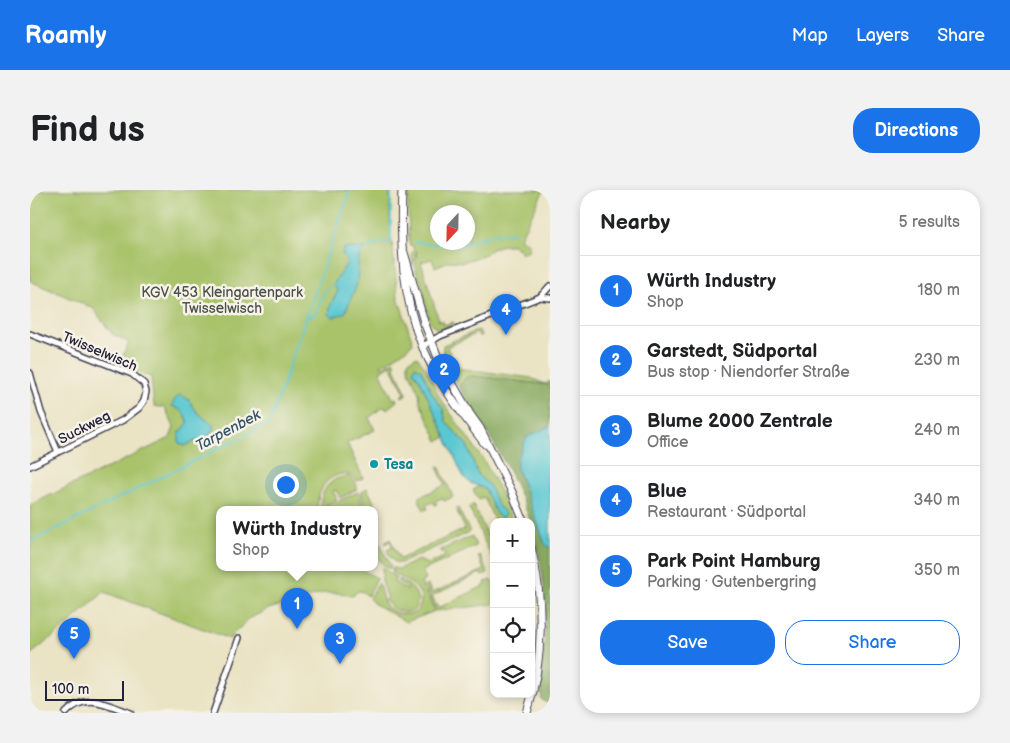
<!DOCTYPE html>
<meta charset="utf-8">
<style>
:root{--surface:#fff;--page:#f2f2f2;--text:#202124;--muted:#757577;--line:#e0e0e0;--accent:#1a73e8}
body{margin:0;font-family:"Balsamiq Sans",sans-serif;background:var(--page);color:var(--text)}
.controls{position:absolute;right:15px;bottom:15px;display:grid;overflow:hidden;border-radius:10px;box-shadow:0 2px 8px #0003}
.controls button{width:45px;height:45px;display:grid;place-items:center;padding:0;border:0;border-bottom:1px solid var(--line);background:var(--surface);color:var(--text);font:25px sans-serif}
.compass{position:absolute;left:400px;top:15px;width:45px;height:45px;border-radius:50%;background:var(--surface);box-shadow:0 2px 8px #0003;rotate:202deg}
.scale{position:absolute;left:15px;bottom:12px;width:79px;box-sizing:border-box;padding-left:5px;border:2px solid #22223b;border-top:0;font-size:14px;line-height:18px;white-space:nowrap;color:#22223b;-webkit-text-stroke:4px #f7f3e8;paint-order:stroke}
.you{position:absolute;left:255px;top:294px;width:18px;height:18px;margin:-12px;border:4px solid #fff;border-radius:50%;background:#1a73e8;box-shadow:0 0 0 8px #1a73e833}
.badge{display:grid;place-items:center;width:32px;height:32px;border-radius:50%;background:var(--accent);color:#fff;font-size:16px;font-weight:700}
.pin{position:absolute;translate:-50% -41px;filter:drop-shadow(0 1px 2px #0008)}
.pin::after{content:'';position:absolute;top:26px;width:18px;height:15px;background:inherit;clip-path:polygon(0 0,100% 0,50% 100%)}
.popup{position:absolute;left:186px;top:316px;width:162px;height:65px;box-sizing:border-box;display:grid;place-content:center;border-radius:10px;background:var(--surface);filter:drop-shadow(0 1px 4px #0005);font-size:16px;white-space:nowrap;color:var(--muted)}
.popup b{font-size:19px;color:var(--text)}
.popup::after{content:'';position:absolute;left:50%;top:100%;margin-left:-10px;border:10px solid transparent;border-top-color:var(--surface)}
.list{margin:0;padding:0;list-style:none}
h2{display:flex;justify-content:space-between;align-items:center;height:65px;margin:0;padding:0 20px;font-size:21px}
h2 small{font-size:16px;font-weight:400;color:var(--muted)}
.list li{display:grid;grid-template-columns:32px 1fr auto;gap:15px;align-items:center;box-sizing:border-box;height:70px;padding:0 20px;border-top:1px solid var(--line)}
.list b{display:block;font-size:19px;white-space:nowrap}
.list p{margin:0;font-size:16px;white-space:nowrap;color:var(--muted)}
.list em{font-size:16px;font-style:normal;color:var(--muted)}
.actions{display:flex;gap:10px;padding:15px 20px}
.actions a{flex:1;padding:11px 0;border:1px solid var(--accent);border-radius:20px;text-align:center;font-size:18px;color:var(--accent)}
.actions .main{background:var(--accent);color:#fff}
.icon{flex:none;width:28px;height:28px;fill:none;stroke:currentColor;stroke-width:2;stroke-linecap:round;stroke-linejoin:round}
.map{position:relative;flex:none;width:520px;height:523px;overflow:hidden;border-radius:20px}
header{display:flex;align-items:center;gap:30px;box-sizing:border-box;height:70px;padding:0 25px;background:var(--accent);color:#fff}
header strong{font-size:24px}
nav{display:flex;gap:28px;margin-inline-start:auto;font-size:18px}
.intro{display:flex;align-items:center;justify-content:space-between;box-sizing:border-box;height:120px;padding:0 30px}
h1{margin:0;font-size:35px}
.button{padding:12px 22px;border-radius:20px;background:var(--accent);color:#fff;font-size:18px;font-weight:700}
main{display:flex;gap:30px;padding:0 30px}
aside{flex:1;background:var(--surface);border-radius:20px;box-shadow:0 2px 8px #0003}
.map>svg:first-child{display:block}
</style>
<header>
<strong>Roamly</strong>
<nav><a>Map</a><a>Layers</a><a>Share</a></nav>
</header>
<div class="intro"><h1>Find us</h1><a class="button">Directions</a></div>
<main>
<div class="map">
<svg width="520" height="523" viewBox="0 0 520 523">
<rect width="100%" height="100%" fill="#f7f3e8"/>
<filter id="ink" filterUnits="userSpaceOnUse"><feTurbulence type="fractalNoise" baseFrequency=".02" numOctaves="2"/><feDisplacementMap in="SourceGraphic" scale="10" xChannelSelector="R" yChannelSelector="G"/><feConvolveMatrix kernelMatrix="1 2 1 2 8 2 1 2 1" color-interpolation-filters="sRGB"/></filter>
<filter id="wash" filterUnits="userSpaceOnUse"><feTurbulence type="fractalNoise" baseFrequency=".0096" numOctaves="4" result="noise"/><feDisplacementMap in="SourceGraphic" scale="20" xChannelSelector="R" yChannelSelector="G"/><feGaussianBlur stdDeviation="1.12" result="paint"/><feColorMatrix in="noise" values="0 0 0 0 0 0 0 0 0 0 0 0 0 0 0 0 0 1.4 0 .05"/><feComposite in="paint" operator="in"/></filter>
<g filter="url(#wash)">
<rect width="100%" height="100%" fill="#eae3c4"/>
<path fill="#a8c36a" stroke="#657252" fill-rule="evenodd" d="M0 0H360V33L368 107 383 153C374 162 362 169 351 175L352 177 365 171V178L377 204 372 207 371 206 375 203 361 175 350 181 363 209 366 208 367 211 357 219 353 217 339 228 345 240 317 253 333 288 327 291C319 278 300 285 293 296 289 303 287 312 287 320H190V378H329L347 388 338 406 333 402 328 401 323 406 310 403H294L238 419 217 430 206 442H203L200 449 74 402 35 437 0 465V315L140 248 144 237 135 218 124 216 121 187 89 175 99 152 82 144 63 118 0 91ZM158 209 167 222 184 236 180 245 154 256 149 244 158 233 156 226 151 219Z
M378 0H514L490 48 499 54V60L492 64 489 58 487 59 483 55C474 54 461 57 456 64L433 72 419 71 405 77 402 69 391 72 409 131H413L414 135 423 132 424 134 411 139 405 138 399 130 392 96 386 81V69L387 61H386L383 76 381 64 384 60 383 57 379 54ZM408 22H438V52H408Z
M449 140 451 146H449L447 143 417 157 427 178 501 188 515 194 520 191V195L443 186 432 192 429 197 413 168 415 166 413 162V155Z
M387 166 395 177 410 208 454 271 472 305 483 332H465L454 307 448 309 443 300 449 296 455 299 468 326 472 327 474 326 473 320 468 316 459 298 448 285 437 255 416 232 413 219 403 205 391 179 385 184 390 190 416 247 408 251 390 212 389 203 378 178V171Z
M409 276 423 307 414 311 412 308 405 311 407 314 405 315 403 312 396 315 398 319 394 320 388 308 415 295 407 277Z
M318 286C323 288 328 294 327 299L310 308 306 300 303 301 307 309 290 318C291 300 299 288 318 286Z
M337 298 350 325 345 328 344 320H333L332 302Z
M328 302 330 304 331 320H293L300 315Z
M443 314 464 360V372L439 318Z
M428 318 440 342 371 373C362 374 360 367 357 360L363 357 360 351 355 354 357 351 360 349 370 369 435 339 426 319Z
M442 346 446 356 392 381 396 389 391 393 405 421 376 432 343 413 339 408 349 393C351 399 351 406 354 412 360 423 375 427 386 422 402 402 377 390 362 383L363 378 369 379 388 370 398 374 414 367 415 364 411 362V360Z
M350 354 361 377 360 379C352 376 344 365 345 356Z
M450 365 458 383 452 386 450 383 402 406 408 418 456 395 455 392 461 390 464 396V414L406 421 395 396 398 395 402 403 454 380 448 366Z
M352 377 366 388 364 392 377 400 378 398 367 391 369 389C381 394 394 407 384 420 374 425 361 420 355 410L358 406 355 404 352 390Z"/>
<path fill="#86a95e" stroke="#54664c" d="M443 186 520 195V236L497 247 487 278 515 354 520 358V515L511 509 512 503 509 501C520 429 518 366 488 300 472 264 450 231 429 197L436 187Z"/>
<path fill="#5ac7d1" stroke="#3e7486" d="M314 58H337L329 66 327 94 315 123 303 127 299 124 301 113 308 101 303 95 317 73 312 63Z
M385 176 391 179 403 205 413 219 416 232 437 255 448 285 459 295 468 316 473 320 475 324 472 327H470L466 324 455 299 440 293 433 286 390 190 383 181Z
M150 205 158 209 167 222 184 236 180 245 154 256 149 253V244L158 233C155 223 152 220 142 216L145 209Z
M520 236V358L515 354 487 278V269L497 247Z"/>
<g fill="none" stroke-linecap="round" stroke-linejoin="round">
<path stroke="#5ac7d1" stroke-width="2" d="M361 52V0
M385 52 409 55H431L463 44 485 43
M337 58 353 52H362
M278 127 285 124C291 112 291 102 303 95
M0 352 240 233 320 0"/>
</g>
</g>
<g filter="url(#ink)">
<g fill="none" stroke-linecap="round" stroke-linejoin="round">
<g stroke="#403f50" stroke-width="8">
<path id="street" d="M510 107 520 96
M0 144 102 184 114 194 116 202 114 211 109 218 93 230 0 276
M393 156 410 146 510 107 520 108
M0 183 11 222 28 262
M36 523C56 501 77 515 101 523
M183 523 209 448"/>
</g>
<g stroke="#403f50" stroke-width="9">
<path id="secondary" d="M372 0C370 53 372 108 393 158 408 192 432 224 455 254
M373 59 394 132 409 170 440 224 450 238 482 302 494 332
M497 523C514 470 514 410 501 357"/>
</g>
<use href="#street" stroke="#fff" stroke-width="5"/>
<use href="#secondary" stroke="#fff" stroke-width="7"/>
</g>
</g>
<circle fill="#0f9aa8" stroke="#f7f3e8" stroke-width="2" cx="344" cy="274" r="5"/>
<g text-anchor="middle" stroke-width="5" stroke-linejoin="round" paint-order="stroke">
<g font-size="14" fill="#4a5249" stroke="#f7f3e8">
<text x="192" y="107">KGV 453 Kleingartenpark<tspan x="192" dy="16">Twisselwisch</tspan></text>
</g>
<g font-size="14" fill="#22223b" stroke="#f7f3e8">
<text transform="translate(70 161) rotate(23)" y="5">Twisselwisch</text>
<text transform="translate(54 237) rotate(-27)" y="5">Suckweg</text>
</g>
<g font-size="14" font-weight="bold" fill="#0d838f" stroke="#f7f3e8" text-anchor="start">
<text x="354" y="279">Tesa</text>
</g>
<g font-size="15" font-style="italic" fill="#335468" stroke="#f7f3e8">
<text transform="translate(198 240) rotate(-28)" y="5">Tarpenbek</text>
</g>
</g>
</svg>
<div class="controls">
<button>+</button>
<button>−</button>
<button><svg class="icon" aria-label="locate" viewBox="0 0 24 24"><circle cx="12" cy="12" r="6"/><path d="M12 2v4M12 18v4M2 12h4M18 12h4"/></svg></button>
<button><svg class="icon" aria-label="layers" viewBox="0 0 24 24"><path d="M12 4l9 5-9 5-9-5zM3 14l9 5 9-5"/></svg></button>
</div>
<svg class="compass" viewBox="-18 -18 36 36"><path d="M0-13l5 13h-10z" fill="#e53935"/><path d="M0 13l5-13h-10z" fill="#757577"/></svg>
<div class="scale">100 m</div>
<div class="you"></div>
<div class="pin badge" style="left:267px;top:439px">1</div>
<div class="popup"><b>Würth Industry</b>Shop</div>
<div class="pin badge" style="left:414px;top:205px">2</div>
<div class="pin badge" style="left:310px;top:474px">3</div>
<div class="pin badge" style="left:476px;top:145px">4</div>
<div class="pin badge" style="left:44px;top:469px">5</div>
</div>
<aside>
<h2>Nearby<small>5 results</small></h2>
<ul class="list">
<li><span class="badge">1</span><div><b>Würth Industry</b><p>Shop</p></div><em>180 m</em></li>
<li><span class="badge">2</span><div><b>Garstedt, Südportal</b><p>Bus stop · Niendorfer Straße</p></div><em>230 m</em></li>
<li><span class="badge">3</span><div><b>Blume 2000 Zentrale</b><p>Office</p></div><em>240 m</em></li>
<li><span class="badge">4</span><div><b>Blue</b><p>Restaurant · Südportal</p></div><em>340 m</em></li>
<li><span class="badge">5</span><div><b>Park Point Hamburg</b><p>Parking · Gutenbergring</p></div><em>350 m</em></li>
</ul>
<div class="actions"><a class="main">Save</a><a>Share</a></div>
</aside>
</main>
